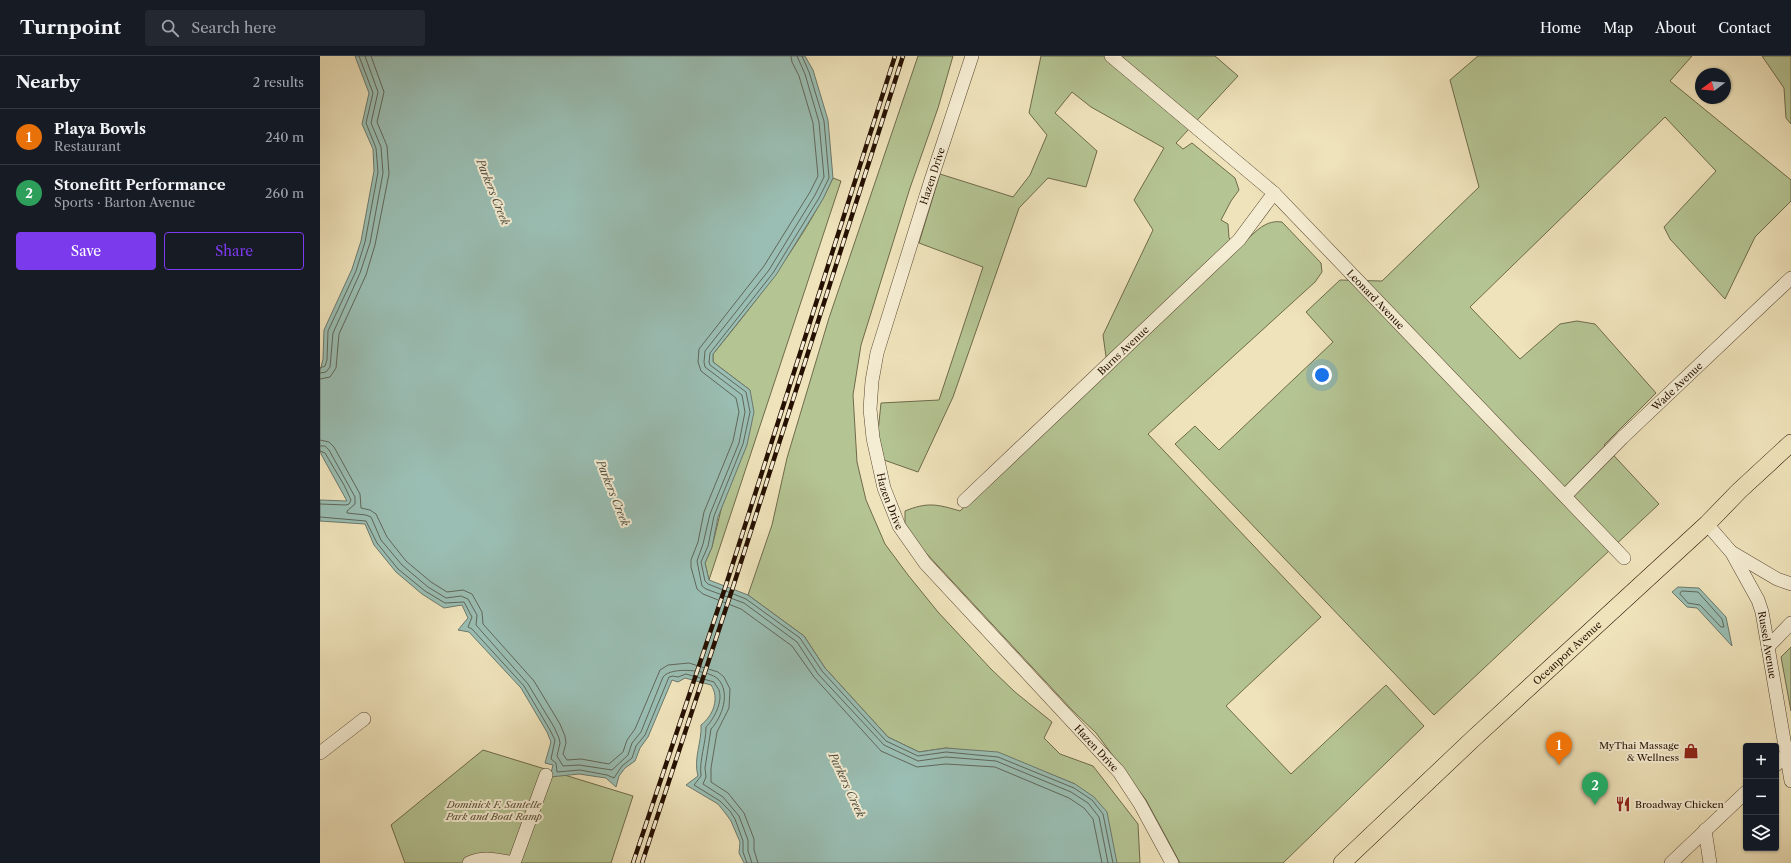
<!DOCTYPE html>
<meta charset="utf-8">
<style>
:root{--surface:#171b24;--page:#242831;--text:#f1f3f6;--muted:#9ea1a6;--line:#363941;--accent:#7c3aed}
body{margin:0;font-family:"Libre Caslon Text",serif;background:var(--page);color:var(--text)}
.controls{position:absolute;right:12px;bottom:12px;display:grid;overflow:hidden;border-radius:4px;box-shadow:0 1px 3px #0004}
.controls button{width:36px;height:36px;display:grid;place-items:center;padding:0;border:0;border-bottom:1px solid var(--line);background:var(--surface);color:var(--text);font:20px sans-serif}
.compass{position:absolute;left:1375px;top:12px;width:36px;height:36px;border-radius:50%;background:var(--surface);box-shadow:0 1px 3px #0004;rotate:254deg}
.you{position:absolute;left:1002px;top:319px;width:14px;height:14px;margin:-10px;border:3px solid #fff;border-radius:50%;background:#1a73e8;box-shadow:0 0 0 6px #1a73e833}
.badge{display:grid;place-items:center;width:26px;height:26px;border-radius:50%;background:var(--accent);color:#fff;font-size:13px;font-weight:700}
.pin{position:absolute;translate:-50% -33px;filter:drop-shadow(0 1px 2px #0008)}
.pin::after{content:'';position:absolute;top:21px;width:14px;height:12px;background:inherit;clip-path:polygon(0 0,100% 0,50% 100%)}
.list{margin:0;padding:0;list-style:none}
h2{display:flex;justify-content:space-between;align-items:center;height:52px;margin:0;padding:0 16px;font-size:17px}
h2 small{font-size:13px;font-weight:400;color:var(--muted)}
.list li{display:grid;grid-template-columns:26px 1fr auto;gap:12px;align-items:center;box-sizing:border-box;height:56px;padding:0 16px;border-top:1px solid var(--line)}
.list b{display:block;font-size:15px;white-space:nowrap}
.list p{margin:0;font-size:13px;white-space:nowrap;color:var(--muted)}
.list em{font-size:13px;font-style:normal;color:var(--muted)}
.actions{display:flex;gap:8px;padding:12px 16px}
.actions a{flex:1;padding:9px 0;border:1px solid var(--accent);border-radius:4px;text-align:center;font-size:14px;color:var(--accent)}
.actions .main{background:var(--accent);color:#fff}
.icon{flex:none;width:22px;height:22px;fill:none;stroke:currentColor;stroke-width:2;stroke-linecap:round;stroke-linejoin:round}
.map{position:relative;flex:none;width:1471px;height:807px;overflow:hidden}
header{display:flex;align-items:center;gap:24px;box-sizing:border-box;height:56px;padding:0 20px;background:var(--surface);border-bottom:1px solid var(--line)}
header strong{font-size:19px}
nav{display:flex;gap:22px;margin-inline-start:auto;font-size:14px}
.search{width:280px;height:36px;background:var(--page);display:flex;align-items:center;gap:10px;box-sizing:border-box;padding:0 14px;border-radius:4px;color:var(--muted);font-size:15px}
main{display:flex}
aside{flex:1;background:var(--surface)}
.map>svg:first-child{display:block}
</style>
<header>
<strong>Turnpoint</strong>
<div class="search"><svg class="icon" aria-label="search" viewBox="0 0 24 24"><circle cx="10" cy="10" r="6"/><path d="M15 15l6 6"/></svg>Search here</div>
<nav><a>Home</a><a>Map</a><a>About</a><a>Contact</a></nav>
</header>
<main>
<aside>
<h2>Nearby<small>2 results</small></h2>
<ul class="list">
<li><span class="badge" style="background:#e8710a">1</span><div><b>Playa Bowls</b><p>Restaurant</p></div><em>240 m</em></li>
<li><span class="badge" style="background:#2e9e5b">2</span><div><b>Stonefitt Performance</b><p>Sports · Barton Avenue</p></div><em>260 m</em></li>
</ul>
<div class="actions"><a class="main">Save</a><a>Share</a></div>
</aside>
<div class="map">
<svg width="1471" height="807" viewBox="0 0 1471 807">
<rect width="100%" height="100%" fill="#efe3bb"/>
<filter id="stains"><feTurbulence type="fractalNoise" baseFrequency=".005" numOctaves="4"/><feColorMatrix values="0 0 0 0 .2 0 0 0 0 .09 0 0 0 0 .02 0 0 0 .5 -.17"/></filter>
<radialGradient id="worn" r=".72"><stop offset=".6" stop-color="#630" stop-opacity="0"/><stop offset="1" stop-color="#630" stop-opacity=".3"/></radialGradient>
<path fill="#b5c493" stroke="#6e6a4a" d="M598 0H633L618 52 590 132 541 289 533 339 537 406 546 444 565 488 588 519 618 556 671 613 695 636 732 666 724 682 740 698 773 710 818 768 820 807H797L755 728 720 714 640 694 626 692 599 696 568 681 505 612 484 580 428 539 452 469 467 402 509 262Z
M721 0H895L918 20 856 87 863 93 872 87 915 122 919 134 911 145 901 164 908 168 909 182 918 192C932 181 942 163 962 166L1001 207 1002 216 995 226 828 378 1001 561 906 650 971 718 1066 629 1104 670 963 807H860L826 744 776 677 753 655 605 496 585 470V455C607 446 617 448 640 455L788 315 783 279 833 174 814 144 844 92 771 51 752 36 735 57 777 95 766 131 728 122 699 152 633 341 598 416 564 404 558 376 561 347 619 344 663 211 599 187 620 118 693 141 710 119 727 79 709 57Z
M1158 0H1372L1350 25 1471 124V145L1435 181 1405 243 1350 183 1344 171 1396 115 1345 61 1150 251 1200 303 1240 268 1257 265 1275 268 1336 337 1284 389 1339 448 1114 659 855 388 875 370 899 394 1013 286 986 256 1020 224 1062 225 1159 131 1130 24Z
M1442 0H1471V68L1466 62 1464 32Z
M513 122 521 125 389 524 385 507 392 491 430 334 393 306V298C438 243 482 187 513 122Z
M1471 591V655L1461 601Z
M163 694 313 740 291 807H85L71 769Z"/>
<path fill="#9abeb3" stroke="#6c786c" d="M35 0H485L493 14 508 64 513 122 503 143 456 219 393 298V306L430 334 434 356 427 389 398 461 392 491 385 507 389 524 428 539 484 580 505 612 568 681 599 696 626 692 678 696 755 728 774 741 787 756 797 807H424L419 797 420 786 411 765 406 758 398 748 366 729 378 720C373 703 382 686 381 669 393 660 400 642 391 629L365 622 358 626 352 624 328 681 320 692 315 705 305 712 299 720 296 731 286 722 259 718 230 721 233 709 225 707 231 686 227 676 201 632 149 576 138 574 148 562 142 549 124 552 102 538 76 516 54 489 45 468 0 465V444L27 445 1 398 0 393V315L3 303 4 274 32 213 41 185 54 115 53 93 42 68 49 37Z
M1358 531 1379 532 1406 561 1412 590 1377 552 1367 551 1352 536Z"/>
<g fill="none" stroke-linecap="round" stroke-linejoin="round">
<path stroke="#60675a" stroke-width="1" d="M471 0 472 6 479 20 493 67 498 120 490 136 444 210 379 293 378 306 381 315 416 342 419 356 413 385 384 456 378 486 371 504V511L377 533 383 538 421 553 472 590 494 621 561 695 597 711 626 708 675 711 749 742 764 752 773 763 782 807
M477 0 485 18 499 66 504 121 495 139 449 214 385 295 384 306 385 311 422 339 425 356 419 387 390 458 383 488 377 505 382 530 386 533 424 547 477 586 498 618 564 689 598 705 626 701 676 705 751 736 768 747 779 761 788 807
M482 0 489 16 504 65 509 122 499 142 453 217 390 297 389 306 390 309 426 336 430 356 423 388 394 460 388 490 381 506 385 525 388 528 426 543 480 582 502 615 566 685 598 700 626 696 678 701 754 732 772 744 783 758 793 807
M0 312 5 310 7 304 8 275 36 215 45 186 58 116 56 92 46 67 53 37 39 0
M0 317 6 316 10 311 13 277 40 217 50 187 63 117 61 91 51 67 58 36 45 0
M0 323 10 321 16 312 19 278 46 219 55 189 69 118 67 90 57 66 64 36 51 0
M0 384 9 386 14 391 40 438 41 452 50 454 56 458 67 481 86 505 111 526 127 536 143 534 152 538 162 556 163 568 214 625 240 668 245 680 246 687 243 698 247 704 261 703 289 708 303 696 307 684 315 673 340 614 348 609 369 607 398 616 404 621 410 633 409 652 397 676 391 712V726L408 737 424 757 434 783V794L438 807
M0 390H5L9 394 35 441V448L27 455V457L46 459 51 461 61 484 82 509 108 531 126 542 141 540 148 543 157 559 156 569 208 628 234 671 239 682 240 687 237 700 243 710 259 709 292 714 308 699 312 687 321 676 343 621C351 610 389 614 398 623 411 637 402 661 391 673L385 712 386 721 383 728 403 741 419 760 428 784V795L432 807
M0 395 5 397 24 429 31 444 29 448 26 449 0 448
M0 461 46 465 57 487 78 513 105 535 125 547 144 546 152 561 148 571 152 573 204 630 230 674 235 684 231 703 236 707 237 716 260 714 287 719 294 722 302 710 312 702 316 690 325 679 349 621 353 620 358 621 366 618 394 626C395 628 398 632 399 634 403 646 394 663 386 671 386 688 379 703 381 720L374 729 400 745 410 755 415 763 423 785V796L427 807
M1362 535 1378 536 1402 563 1404 571H1401L1380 549 1368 547 1360 538Z"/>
<g stroke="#584530" stroke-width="14">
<g id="minor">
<path id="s1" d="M652 0 611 124 557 297 552 325 550 353 553 382 564 432 579 470 605 507 799 716 820 748 852 807"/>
<path id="s2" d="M791 0 954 137 1304 502"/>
<path id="s3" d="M1245 440 1302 382 1471 222"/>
<path id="s4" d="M644 445 919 184 954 137"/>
<path id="s5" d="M1387 468 1412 497 1438 544 1442 556 1471 725"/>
<path d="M1413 497 1457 523 1471 528"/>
<path d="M1448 591 1471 567"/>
<path d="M0 697 44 663"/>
<path d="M1456 709 1466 699"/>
<path d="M1385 774 1390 807"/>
<path d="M149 807C165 800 178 804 194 807"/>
<path d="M194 807 226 719"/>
<path d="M1351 807 1426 736"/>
</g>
</g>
<g stroke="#261001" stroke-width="18">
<g id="major">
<path id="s6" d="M1022 807 1154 682 1387 468 1419 435 1471 387"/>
</g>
</g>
<use href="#minor" stroke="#f5edd3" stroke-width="13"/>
<use href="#major" stroke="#efe3bb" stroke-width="17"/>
<g stroke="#261001" stroke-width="4.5">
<path id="rail" d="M313 807 406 529 575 0
M322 807 413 531 583 0"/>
</g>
<use href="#rail" stroke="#f5edd3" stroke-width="3" stroke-dasharray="9" stroke-linecap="butt"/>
</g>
<defs>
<g id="shop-bare" transform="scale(1.2)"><path d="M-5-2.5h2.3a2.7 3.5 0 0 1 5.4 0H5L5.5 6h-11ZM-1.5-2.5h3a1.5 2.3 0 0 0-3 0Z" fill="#8f2418" stroke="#f5edd3" stroke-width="2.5" paint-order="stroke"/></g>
<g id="restaurant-bare" transform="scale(1.2)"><path d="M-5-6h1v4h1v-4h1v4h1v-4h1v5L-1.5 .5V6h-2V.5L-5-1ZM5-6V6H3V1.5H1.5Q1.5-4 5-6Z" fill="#8f2418" stroke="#f5edd3" stroke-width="2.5" paint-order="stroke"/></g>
</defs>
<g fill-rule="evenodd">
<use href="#shop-bare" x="1371" y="695"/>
<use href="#restaurant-bare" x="1303" y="748"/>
</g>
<g text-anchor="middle" stroke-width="4" stroke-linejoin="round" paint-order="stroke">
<g font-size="10" fill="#261001" stroke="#f5edd3">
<text transform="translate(612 120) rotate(-72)" y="4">Hazen Drive</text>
<text dy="4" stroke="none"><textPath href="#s2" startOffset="360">Leonard Avenue</textPath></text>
<text dy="4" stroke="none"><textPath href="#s4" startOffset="219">Burns Avenue</textPath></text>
<text dy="4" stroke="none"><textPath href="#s3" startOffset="157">Wade Avenue</textPath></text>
<text dy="4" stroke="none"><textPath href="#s1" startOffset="463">Hazen Drive</textPath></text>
<text dy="4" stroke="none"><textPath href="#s5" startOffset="138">Russel Avenue</textPath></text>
<text dy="4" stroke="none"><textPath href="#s6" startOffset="308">Oceanport Avenue</textPath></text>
<text dy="4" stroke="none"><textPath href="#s1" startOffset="787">Hazen Drive</textPath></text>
</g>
<g font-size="10" fill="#261001" stroke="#f5edd3" text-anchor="end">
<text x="1359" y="693">MyThai Massage<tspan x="1359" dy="12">&amp; Wellness</tspan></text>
<text x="1315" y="752" text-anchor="start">Broadway Chicken</text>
</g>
<g font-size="10" font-style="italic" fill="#584f34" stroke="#f5edd3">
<text x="174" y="752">Dominick F. Santelle<tspan x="174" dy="12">Park and Boat Ramp</tspan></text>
</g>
<g font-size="11" font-style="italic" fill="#4f4d3f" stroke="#f5edd3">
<text transform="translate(173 136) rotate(68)" y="4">Parkers Creek</text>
<text transform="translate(293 437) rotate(68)" y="4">Parkers Creek</text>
<text transform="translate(527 729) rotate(65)" y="4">Parkers Creek</text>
</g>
</g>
<rect width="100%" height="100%" filter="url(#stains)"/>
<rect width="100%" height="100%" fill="url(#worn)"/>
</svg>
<div class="controls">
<button>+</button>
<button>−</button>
<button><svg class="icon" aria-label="layers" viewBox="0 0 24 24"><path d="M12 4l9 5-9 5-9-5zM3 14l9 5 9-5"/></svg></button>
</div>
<svg class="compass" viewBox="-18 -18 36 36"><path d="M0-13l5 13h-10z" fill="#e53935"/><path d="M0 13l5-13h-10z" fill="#9ea1a6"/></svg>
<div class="you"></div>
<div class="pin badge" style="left:1239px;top:709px;background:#e8710a">1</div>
<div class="pin badge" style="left:1275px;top:749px;background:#2e9e5b">2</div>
</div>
</main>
